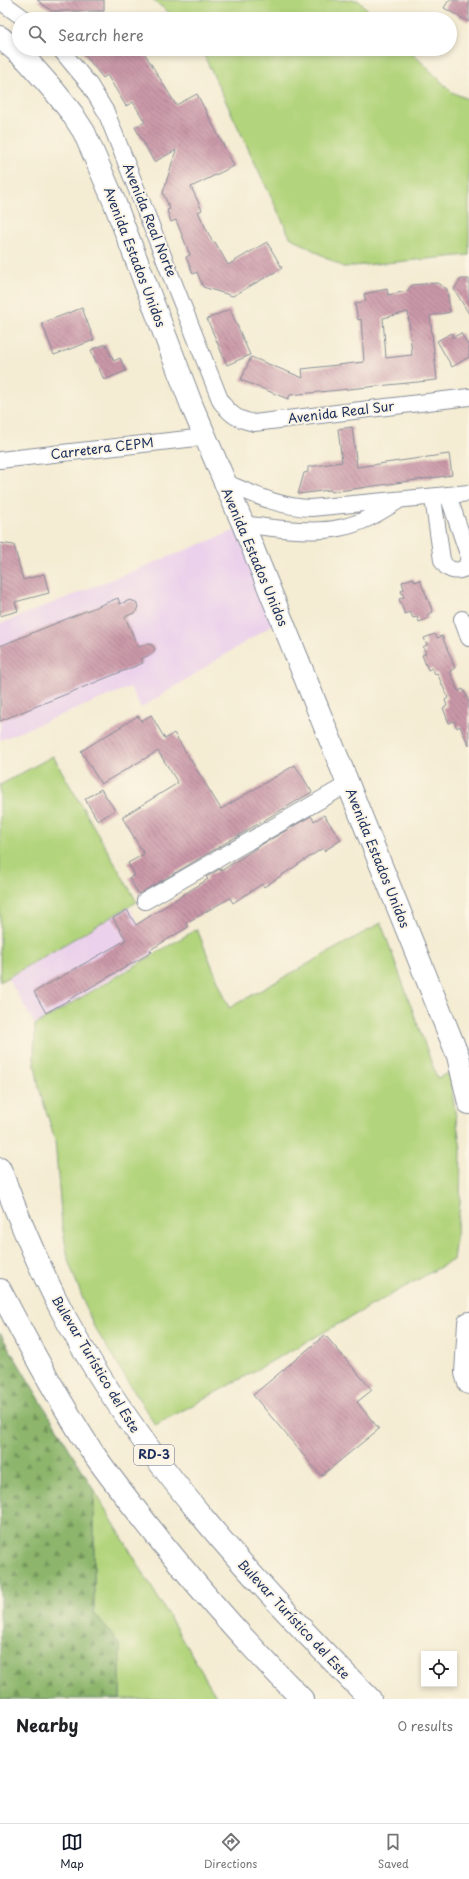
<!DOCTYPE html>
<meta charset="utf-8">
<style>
:root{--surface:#fff;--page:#f2f2f2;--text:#202124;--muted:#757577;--line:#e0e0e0;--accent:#111827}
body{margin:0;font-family:"Playpen Sans",sans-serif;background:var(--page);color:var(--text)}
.controls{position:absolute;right:12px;bottom:12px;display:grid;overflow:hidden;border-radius:0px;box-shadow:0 2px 6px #0003}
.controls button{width:36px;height:36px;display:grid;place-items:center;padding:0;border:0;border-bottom:1px solid var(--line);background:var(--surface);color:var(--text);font:20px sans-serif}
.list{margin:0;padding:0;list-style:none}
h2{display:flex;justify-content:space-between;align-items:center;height:52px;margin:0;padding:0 16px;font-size:17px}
h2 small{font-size:13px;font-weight:400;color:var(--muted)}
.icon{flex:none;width:22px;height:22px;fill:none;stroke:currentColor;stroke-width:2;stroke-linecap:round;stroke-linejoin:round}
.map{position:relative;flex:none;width:469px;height:1699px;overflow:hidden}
.search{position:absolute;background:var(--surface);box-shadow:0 2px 6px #0003;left:12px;right:12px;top:12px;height:44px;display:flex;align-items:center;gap:10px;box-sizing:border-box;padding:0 14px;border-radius:22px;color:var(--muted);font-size:15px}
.sheet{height:124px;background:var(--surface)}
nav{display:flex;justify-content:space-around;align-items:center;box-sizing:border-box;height:56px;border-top:1px solid var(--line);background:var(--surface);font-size:11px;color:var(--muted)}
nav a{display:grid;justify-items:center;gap:2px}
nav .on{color:var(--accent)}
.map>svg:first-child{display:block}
</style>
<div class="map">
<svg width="469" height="1699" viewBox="0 0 469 1699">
<defs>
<pattern id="forest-firs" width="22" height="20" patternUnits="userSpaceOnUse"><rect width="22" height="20" fill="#8db66c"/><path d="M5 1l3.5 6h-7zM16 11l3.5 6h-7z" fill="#72945c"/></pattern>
<pattern id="building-back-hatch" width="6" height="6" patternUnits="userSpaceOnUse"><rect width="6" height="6" fill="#ca98a8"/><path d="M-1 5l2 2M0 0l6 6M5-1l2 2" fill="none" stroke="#a37c8c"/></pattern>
</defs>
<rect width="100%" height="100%" fill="#fcf5e5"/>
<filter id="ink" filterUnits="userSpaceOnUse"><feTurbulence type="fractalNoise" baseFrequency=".025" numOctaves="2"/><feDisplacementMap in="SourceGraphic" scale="8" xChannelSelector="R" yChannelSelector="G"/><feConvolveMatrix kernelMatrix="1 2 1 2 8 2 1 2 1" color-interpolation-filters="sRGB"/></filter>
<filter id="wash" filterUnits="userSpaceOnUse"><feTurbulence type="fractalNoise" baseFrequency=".012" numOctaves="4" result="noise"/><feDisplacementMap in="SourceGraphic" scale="16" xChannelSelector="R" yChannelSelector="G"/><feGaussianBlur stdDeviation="0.9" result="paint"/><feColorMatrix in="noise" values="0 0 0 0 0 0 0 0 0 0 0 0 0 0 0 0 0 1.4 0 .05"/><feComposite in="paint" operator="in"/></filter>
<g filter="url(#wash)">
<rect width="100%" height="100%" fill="#f4ecd3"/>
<path fill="#ebd1eb" d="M236 530 277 622 141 708 130 687 0 740V624Z
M129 907 154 952 35 1025 8 978Z"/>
<path fill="#b2d47c" stroke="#66826d" d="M153 0H358L377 19H177Z
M201 49H408L452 92 469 100V255L343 267 290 237Z
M53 756 137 902 0 982V785Z
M381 923 437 1078 449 1073 461 1149 460 1204 453 1260 206 1398 155 1425 93 1325 69 1263 62 1225 55 1140 39 1088 34 1058 35 1025 197 929 229 1008Z
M94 1490 218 1699H120V1645L94 1613Z"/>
<path fill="url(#forest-firs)" stroke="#547265" d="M0 1333 94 1490V1613L120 1645V1699H0Z"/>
<g id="blocks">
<path fill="url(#building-back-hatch)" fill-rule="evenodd" d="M37 0H104V11H52Z
M449 0H469V22L444 8Z
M80 49H142L176 105 197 94 234 166 191 187 202 210 198 212 213 243 215 242 228 265 267 242 282 268 233 296 203 287 197 272 193 274 186 257 190 255 176 220 171 222 167 210 170 209 163 193 176 150 154 162 135 127 145 122 133 102 126 106 107 75 103 78Z
M461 279H469V314L454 289Z
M437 283 447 289 450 312 430 316 437 380 290 395 288 399 241 380 251 357 303 378 302 369 364 362 361 319 358 320 355 304 366 301 364 294 387 289 388 295 407 291 412 285ZM408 312 412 355 386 358 383 318Z
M82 308 94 340 54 355 42 323Z
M230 309 250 355 227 365 207 319Z
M452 333V338L461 333 469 347V357L452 367 437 341Z
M106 344 114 361 120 358 126 371 104 380 91 350Z
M352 427 357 467 449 454 452 475 332 492 330 490 298 494 304 473 308 472V467L342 462 338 429Z
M0 543 14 545 23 580 44 574 49 593 15 602 18 611 0 616Z
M413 578 415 582 420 580 433 612 427 615 429 618 419 622 417 617 413 618 410 612 405 614 399 599 404 597 401 591 404 589 402 582Z
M118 598 120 604 130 600 136 602 138 607 136 612 125 617 138 647 147 644 152 645 155 649 152 654 141 659 143 663 0 721V646Z
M435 634 437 638 442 636 455 668 450 671 458 691 463 689 469 702V746L460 726 457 728 454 721 449 723 443 708 447 706 445 700 448 698 437 673 435 674 432 668 428 670 422 655 426 653 423 647 427 645 424 638Z
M151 715 165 739 174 733 221 809 295 765 312 792 139 894 129 878 135 875 128 863 144 854 122 817 178 783 158 751 101 784 81 751 138 716 141 721Z
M101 789 115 810 98 821 85 799Z
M324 815 341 840 324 851 323 848 264 887 262 884 233 903 230 898 186 923 188 927 150 950 152 952 46 1013 34 992 126 940 113 918 127 910 136 925 208 879 206 877 220 869 221 871 261 845 311 816 314 821Z
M325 1335 372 1390 357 1402 379 1429 321 1476 253 1395Z"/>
</g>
</g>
<g filter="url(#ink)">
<use href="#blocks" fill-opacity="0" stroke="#888e98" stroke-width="1"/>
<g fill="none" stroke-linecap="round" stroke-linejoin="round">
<g stroke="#888e98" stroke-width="18">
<path id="street" d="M0 1 25 19
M60 49 89 84 106 112 221 402C232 416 237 419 254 423L469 397
M0 460 205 437
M224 482C253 494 279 507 311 508L469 493
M433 498 442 560C446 570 455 573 466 568L469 557 448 495
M243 524C270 528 313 534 339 528 361 524 379 513 398 501
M462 619 469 638
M145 901 348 784"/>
</g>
<g stroke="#888e98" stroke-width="24">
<path id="secondary" d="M0 37 27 60 55 92 71 112 84 132 114 201 192 406 243 524 458 1056 469 1103
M469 1323 466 1373 469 1383"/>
</g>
<g stroke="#888e98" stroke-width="24">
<path id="highway" d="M0 1169C19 1220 40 1270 66 1319 144 1462 256 1584 370 1699
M0 1290C29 1346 59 1401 93 1453 115 1484 139 1514 163 1544 207 1598 253 1650 302 1699"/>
</g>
<use href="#street" stroke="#fff" stroke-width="16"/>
<use href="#secondary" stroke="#fff" stroke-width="22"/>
<use href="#highway" stroke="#fff" stroke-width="22"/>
</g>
</g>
<g text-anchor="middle" stroke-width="4" stroke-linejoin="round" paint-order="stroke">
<rect fill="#fcf5e5" stroke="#5e6a86" stroke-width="1" x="134" y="1445" width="40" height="20" rx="3"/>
<g font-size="12" font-weight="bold" fill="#1b2f5e">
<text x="154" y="1459">RD-3</text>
</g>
<g font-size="13" fill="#1b2f5e" stroke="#fcf5e5">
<text transform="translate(150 220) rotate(68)" y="5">Avenida Real Norte</text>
<text transform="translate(135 257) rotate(69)" y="5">Avenida Estados Unidos</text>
<text transform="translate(341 412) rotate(-7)" y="5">Avenida Real Sur</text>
<text transform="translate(102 448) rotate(-7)" y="5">Carretera CEPM</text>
<text transform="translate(255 557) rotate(67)" y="5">Avenida Estados Unidos</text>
<text transform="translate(378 858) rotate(68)" y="5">Avenida Estados Unidos</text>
<text transform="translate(96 1364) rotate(59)" y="5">Bulevar Turístico del Este</text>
<text transform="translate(294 1619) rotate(47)" y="5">Bulevar Turístico del Este</text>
</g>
</g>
</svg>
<div class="controls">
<button><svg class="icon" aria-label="locate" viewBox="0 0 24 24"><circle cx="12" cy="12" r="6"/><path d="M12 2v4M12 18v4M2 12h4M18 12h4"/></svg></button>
</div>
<div class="search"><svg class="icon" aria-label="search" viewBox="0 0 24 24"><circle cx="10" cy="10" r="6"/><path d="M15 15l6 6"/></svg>Search here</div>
</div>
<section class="sheet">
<h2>Nearby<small>0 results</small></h2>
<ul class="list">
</ul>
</section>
<nav>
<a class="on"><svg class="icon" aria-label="map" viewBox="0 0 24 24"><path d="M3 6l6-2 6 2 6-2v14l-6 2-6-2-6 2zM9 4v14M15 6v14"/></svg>Map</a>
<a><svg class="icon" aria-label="directions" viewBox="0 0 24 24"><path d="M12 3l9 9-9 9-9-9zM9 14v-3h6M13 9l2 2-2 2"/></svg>Directions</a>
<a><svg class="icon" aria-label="saved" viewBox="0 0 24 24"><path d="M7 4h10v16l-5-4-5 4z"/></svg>Saved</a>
</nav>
